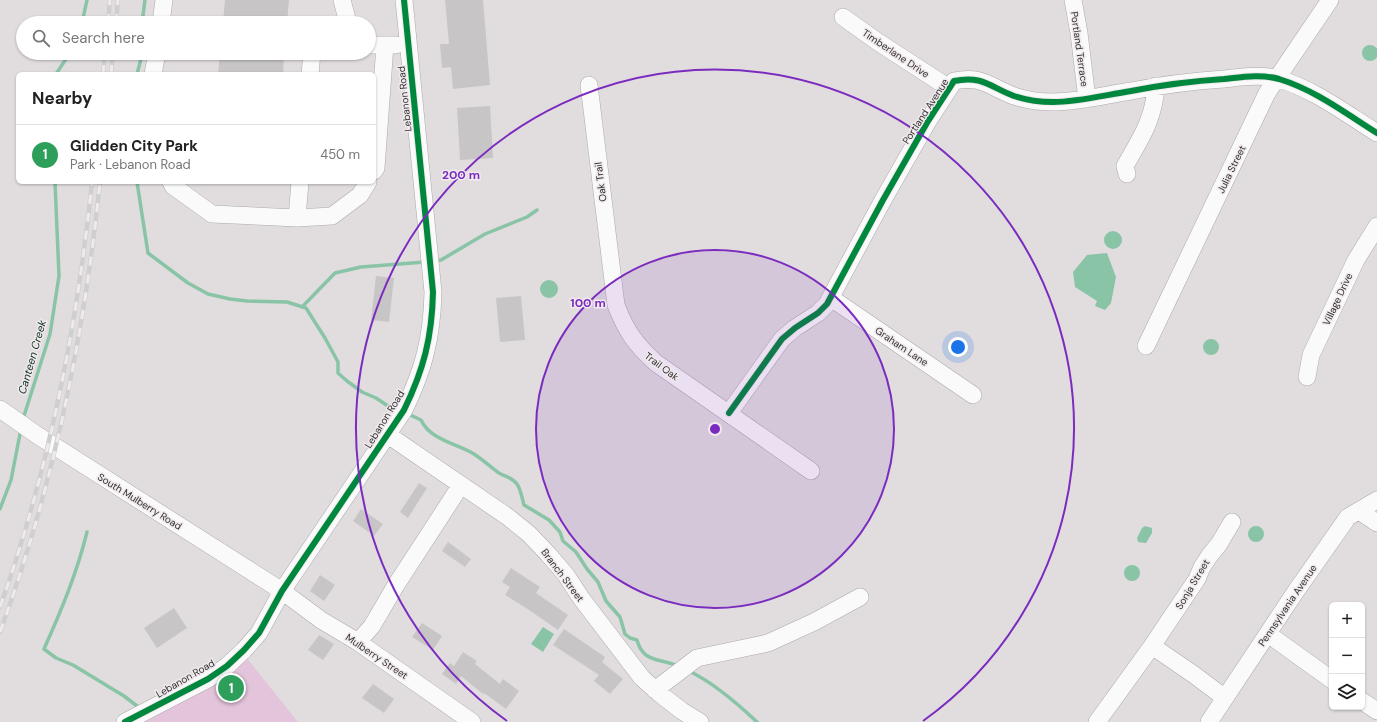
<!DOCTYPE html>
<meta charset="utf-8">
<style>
:root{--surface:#fff;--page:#f6f6f6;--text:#222;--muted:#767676;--line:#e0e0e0;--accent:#db2777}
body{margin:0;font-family:"DM Sans",sans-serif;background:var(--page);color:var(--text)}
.controls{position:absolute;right:12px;bottom:12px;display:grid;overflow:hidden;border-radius:6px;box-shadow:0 1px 3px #0004}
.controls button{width:36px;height:36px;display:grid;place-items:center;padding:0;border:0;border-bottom:1px solid var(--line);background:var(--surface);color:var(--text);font:20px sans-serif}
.you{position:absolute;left:958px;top:347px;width:14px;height:14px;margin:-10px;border:3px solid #fff;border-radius:50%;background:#1a73e8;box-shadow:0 0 0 6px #1a73e833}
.badge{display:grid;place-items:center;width:26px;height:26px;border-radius:50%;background:var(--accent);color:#fff;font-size:13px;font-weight:700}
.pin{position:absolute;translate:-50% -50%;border:2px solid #fff;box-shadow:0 1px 4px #0006}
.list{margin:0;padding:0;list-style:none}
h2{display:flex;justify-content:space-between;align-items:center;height:52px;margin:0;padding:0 16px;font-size:17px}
h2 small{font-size:13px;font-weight:400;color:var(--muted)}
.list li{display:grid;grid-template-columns:26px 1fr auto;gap:12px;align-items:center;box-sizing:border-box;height:60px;padding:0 16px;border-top:1px solid var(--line)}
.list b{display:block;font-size:15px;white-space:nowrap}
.list p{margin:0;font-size:13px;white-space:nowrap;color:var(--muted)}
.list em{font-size:13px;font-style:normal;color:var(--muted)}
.icon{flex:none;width:22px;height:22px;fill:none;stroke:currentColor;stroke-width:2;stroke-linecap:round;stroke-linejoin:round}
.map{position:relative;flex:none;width:1377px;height:722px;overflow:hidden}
.search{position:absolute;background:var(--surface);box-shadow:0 1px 3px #0004;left:16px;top:16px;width:360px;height:44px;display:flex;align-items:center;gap:10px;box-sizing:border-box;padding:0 14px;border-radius:22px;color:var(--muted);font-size:15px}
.panel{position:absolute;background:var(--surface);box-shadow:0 1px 3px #0004;left:16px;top:72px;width:360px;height:112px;border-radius:6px}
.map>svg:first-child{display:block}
</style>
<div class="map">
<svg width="1377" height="722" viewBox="0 0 1377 722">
<rect width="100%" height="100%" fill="#e1dddf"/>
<path fill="#e4c4da" d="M242 652 298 722H125Z"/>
<path fill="#89c4a7" d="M1362 53a8 8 0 1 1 16 0a8 8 0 1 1-16 0Z
M1104 240a9 9 0 1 1 18 0a9 9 0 1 1-18 0Z
M1107 253 1116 277 1111 303 1105 310 1095 306 1097 301 1075 287 1073 272 1087 255Z
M540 289a9 9 0 1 1 18 0a9 9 0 1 1-18 0Z
M1203 347a8 8 0 1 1 16 0a8 8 0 1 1-16 0Z
M1248 534a8 8 0 1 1 16 0a8 8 0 1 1-16 0Z
M1145 526 1152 528V533L1146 543 1138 542 1137 538 1142 528Z
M1124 573a8 8 0 1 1 16 0a8 8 0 1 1-16 0Z
M543 627 554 634 543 652 531 644Z"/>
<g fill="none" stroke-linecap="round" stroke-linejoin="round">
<path stroke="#89c4a7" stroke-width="3.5" d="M82 23 87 0
M142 23 145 0
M56 74 70 53
M137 74 141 59V53
M137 182 148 253 188 283 208 294 230 299 247 301 287 302 306 308 325 338 338 362V373L347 381 362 392 376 398 388 406 399 410
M435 261 441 260 485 234 527 217 537 210
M302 307 335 273 361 267 425 262
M406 413 421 420C430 440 458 444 474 454 483 460 491 467 499 473 506 477 513 478 517 484 521 490 522 498 524 505L549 520 560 532 563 541 576 552 587 569 598 582 606 601 620 617 625 634 630 638 637 640C643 663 660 658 678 666
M23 419 50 334 59 276 55 182
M0 509 11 480 21 429
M87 532C77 573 61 611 44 649L56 658 73 665 124 696 137 706 139 709
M689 671C714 683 738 704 757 722"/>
</g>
<path fill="#c8c5c7" d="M225 0H289L287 23H223Z
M445 0H483L490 85 453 89 451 67 442 68 440 44H449Z
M220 53H284L283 74H218Z
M490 106 493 158 460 160 457 108Z
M376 276 394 278 389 322 371 320Z
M521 296 525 340 500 342 496 298Z
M419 483 427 488 408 518 400 512Z
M361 509 383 524 374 536 353 521Z
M448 542 471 559 465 567 442 551Z
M511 568 540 587 536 593 568 615 558 630 526 608 505 595 510 587 502 582Z
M320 575 335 585 324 601 310 591Z
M174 608 187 628 157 648 144 628Z
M422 623 442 636 433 650 412 637Z
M564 629 605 657 602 662 623 679 610 694 594 681 599 675 553 645Z
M319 635 334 644 323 660 308 650Z
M463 652 477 661 475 664 500 684 503 679 519 691 506 709 484 693 483 694 461 676 456 684 442 674 450 663 454 666Z
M373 684 394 699 384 713 362 698Z"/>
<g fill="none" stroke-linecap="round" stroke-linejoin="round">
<g stroke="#aca9ab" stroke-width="18">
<path id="minor" d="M342 0 348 23
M1073 0 1079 33 1087 99
M843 17 878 42 949 88
M161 23 164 0
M369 45H396
M153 74 157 53
M310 74 312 53
M589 85 616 305C626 331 635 344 656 363L811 471
M374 171 376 168 385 45
M1127 174 1125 166C1141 138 1154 119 1156 86
M171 182 173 186 212 214 297 218 300 182
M297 218 332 216 360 195 368 182
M831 298 973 395
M1146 346 1267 93 1330 0
M1307 377 1311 355 1356 260 1377 226
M0 409 37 435 282 591 321 620 358 642 472 722
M729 413 782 339 795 328 818 313 827 304 883 200 928 121 954 81C982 75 990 87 1014 96 1026 100 1040 102 1053 102 1079 102 1105 95 1131 91 1162 85 1193 81 1224 79 1243 77 1261 74 1279 79 1315 90 1345 113 1377 133
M388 435 508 517 529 534 548 554 566 575 581 598 642 678 660 694 682 711 700 722
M1359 511 1377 523
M1268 634 1332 680
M358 642 372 626 396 585 461 485
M1152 646 1193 674 1225 698
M655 690 697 658 768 643 814 622 860 597
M1362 701 1377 711
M125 722 208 679 227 666 244 650 259 633 282 591 404 410C424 369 432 337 433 292L404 0
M1097 722 1152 646 1197 579 1202 567 1210 555 1219 544 1232 522
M1209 722 1296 591 1348 517 1377 500"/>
</g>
<use href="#minor" stroke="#fafafa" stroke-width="17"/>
<g stroke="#d0cfd0" stroke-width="4.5">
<path id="rail" d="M108 23 110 0
M116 23 118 0
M103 74 105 53
M111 74 113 53
M0 607C49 470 77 327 92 182
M0 632C54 485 84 337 100 182"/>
</g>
<use href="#rail" stroke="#f0eaed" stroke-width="3" stroke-dasharray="9" stroke-linecap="butt"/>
<g stroke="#f0eaed" stroke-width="8">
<path id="cycleway" d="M729 413 782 339 795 328 818 313 827 304 883 200 928 121 954 81C982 75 990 87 1014 96 1026 100 1040 102 1053 102 1079 102 1105 95 1131 91 1162 85 1193 81 1224 79 1243 77 1261 74 1279 79 1315 90 1345 113 1377 133
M125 722 208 679 227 666 244 650 259 633 282 591 404 410C424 369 432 337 433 292L404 0"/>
</g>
<use href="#cycleway" stroke="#00873e" stroke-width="6"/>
</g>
<circle cx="715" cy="429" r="179" fill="#7b2cbf" fill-opacity=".12"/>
<g fill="none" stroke="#7b2cbf" stroke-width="2">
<circle cx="715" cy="429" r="179"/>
<path d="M507 721A359 359 0 1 1 923 721"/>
</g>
<g text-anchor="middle" stroke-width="3" stroke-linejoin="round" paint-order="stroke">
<g font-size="10" fill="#322f31" stroke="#f0eaed">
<text transform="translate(1080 49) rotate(82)" y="4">Portland Terrace</text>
<text transform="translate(896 53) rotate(34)" y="4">Timberlane Drive</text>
<text transform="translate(404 99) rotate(-96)" y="4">Lebanon Road</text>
<text transform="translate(925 111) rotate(-57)" y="4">Portland Avenue</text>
<text transform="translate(1231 169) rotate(-64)" y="4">Julia Street</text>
<text transform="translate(600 182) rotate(-97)" y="4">Oak Trail</text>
<text transform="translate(1337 299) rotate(-65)" y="4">Village Drive</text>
<text transform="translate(902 346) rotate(34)" y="4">Graham Lane</text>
<text transform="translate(662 366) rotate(37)" y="4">Trail Oak</text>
<text transform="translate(384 419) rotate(-58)" y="4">Lebanon Road</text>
<text transform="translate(140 501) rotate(32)" y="4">South Mulberry Road</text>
<text transform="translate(563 575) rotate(53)" y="4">Branch Street</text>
<text transform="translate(1192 584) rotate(-59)" y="4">Sonja Street</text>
<text transform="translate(1287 605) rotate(-56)" y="4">Pennsylvania Avenue</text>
<text transform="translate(377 656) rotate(34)" y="4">Mulberry Street</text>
<text transform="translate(185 678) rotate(-30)" y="4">Lebanon Road</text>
</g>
<g font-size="11" font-style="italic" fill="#0c3322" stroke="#f0eaed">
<text transform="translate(32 357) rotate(-74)" y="4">Canteen Creek</text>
</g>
</g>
<circle cx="715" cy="429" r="6" fill="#7b2cbf" stroke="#f0eaed" stroke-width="2"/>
<g font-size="12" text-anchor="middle" font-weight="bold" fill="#7b2cbf" stroke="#f0eaed" stroke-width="3" stroke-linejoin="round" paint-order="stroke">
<text x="461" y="179">200 m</text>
<text x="588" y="307">100 m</text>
</g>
</svg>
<div class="controls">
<button>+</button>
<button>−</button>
<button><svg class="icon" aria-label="layers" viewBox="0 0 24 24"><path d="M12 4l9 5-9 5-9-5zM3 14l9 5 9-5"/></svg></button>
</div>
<div class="you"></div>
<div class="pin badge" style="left:231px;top:688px;background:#2e9e5b">1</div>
<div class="search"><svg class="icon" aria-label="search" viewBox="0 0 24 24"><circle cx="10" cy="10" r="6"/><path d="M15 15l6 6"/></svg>Search here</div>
<section class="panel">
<h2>Nearby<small></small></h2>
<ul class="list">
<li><span class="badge" style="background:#2e9e5b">1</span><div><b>Glidden City Park</b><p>Park · Lebanon Road</p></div><em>450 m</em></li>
</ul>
</section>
</div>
